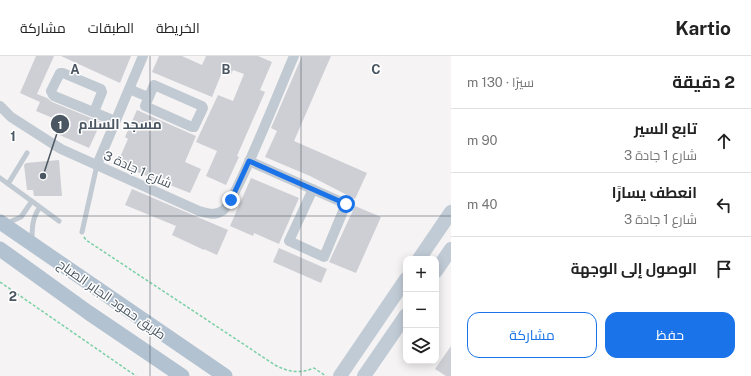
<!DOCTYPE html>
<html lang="ar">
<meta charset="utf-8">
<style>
:root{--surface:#fff;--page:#f6f6f6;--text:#222;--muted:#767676;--line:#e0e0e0;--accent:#1a73e8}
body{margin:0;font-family:"Public Sans",Cairo,sans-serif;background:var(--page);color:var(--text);direction:rtl}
.controls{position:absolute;right:12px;bottom:12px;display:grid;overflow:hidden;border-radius:8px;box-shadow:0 2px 10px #0003}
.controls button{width:36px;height:36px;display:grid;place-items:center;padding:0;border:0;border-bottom:1px solid var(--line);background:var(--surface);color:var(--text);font:20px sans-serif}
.stop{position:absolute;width:12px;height:12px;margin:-9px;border:3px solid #1a73e8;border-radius:50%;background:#fff}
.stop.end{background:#1a73e8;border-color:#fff;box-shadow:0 1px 4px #0008}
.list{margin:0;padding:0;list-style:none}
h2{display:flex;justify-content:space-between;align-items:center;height:52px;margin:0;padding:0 16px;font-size:17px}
h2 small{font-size:13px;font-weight:400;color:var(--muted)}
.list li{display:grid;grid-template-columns:26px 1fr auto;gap:12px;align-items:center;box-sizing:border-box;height:64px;padding:0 16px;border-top:1px solid var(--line)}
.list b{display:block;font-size:15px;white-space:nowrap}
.list p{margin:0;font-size:13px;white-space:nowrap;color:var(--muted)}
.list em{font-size:13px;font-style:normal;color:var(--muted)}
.actions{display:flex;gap:8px;padding:12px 16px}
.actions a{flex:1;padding:9px 0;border:1px solid var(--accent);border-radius:12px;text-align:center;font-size:14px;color:var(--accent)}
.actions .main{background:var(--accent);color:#fff}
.icon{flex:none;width:22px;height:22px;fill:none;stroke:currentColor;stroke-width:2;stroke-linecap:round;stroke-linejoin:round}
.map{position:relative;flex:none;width:451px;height:320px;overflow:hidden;direction:ltr}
header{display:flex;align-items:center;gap:24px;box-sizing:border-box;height:56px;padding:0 20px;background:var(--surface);border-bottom:1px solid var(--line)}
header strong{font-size:19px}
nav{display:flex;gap:22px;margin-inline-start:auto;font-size:14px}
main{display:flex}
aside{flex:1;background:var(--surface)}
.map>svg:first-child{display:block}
</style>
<header>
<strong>Kartio</strong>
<nav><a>الخريطة</a><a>الطبقات</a><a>مشاركة</a></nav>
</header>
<main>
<aside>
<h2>2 دقيقة<small>سيرًا · 130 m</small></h2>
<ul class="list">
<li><svg class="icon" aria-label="ahead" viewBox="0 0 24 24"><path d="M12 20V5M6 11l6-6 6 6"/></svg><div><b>تابع السير</b><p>شارع 1 جادة 3</p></div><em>90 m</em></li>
<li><svg class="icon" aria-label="left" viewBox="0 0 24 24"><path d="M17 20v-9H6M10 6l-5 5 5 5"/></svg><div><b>انعطف يسارًا</b><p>شارع 1 جادة 3</p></div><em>40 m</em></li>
<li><svg class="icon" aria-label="arrive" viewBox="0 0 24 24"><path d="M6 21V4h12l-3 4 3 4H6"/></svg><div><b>الوصول إلى الوجهة</b></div></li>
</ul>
<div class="actions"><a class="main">حفظ</a><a>مشاركة</a></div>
</aside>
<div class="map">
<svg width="451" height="320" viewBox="0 0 451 320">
<rect width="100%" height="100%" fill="#f5f3f3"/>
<path fill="#cdcfd5" d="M36 0H54L37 38 47 42 52 46 101 66 89 92 55 77 60 65 36 55 40 46 20 37Z
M61 0H131L120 27Z
M159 0H182L202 9 206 0H258L272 6 260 34 265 36 237 100 239 101 226 129 206 120 217 95 196 86 218 39 233 45 244 18 233 14 231 18 223 14 212 41 152 16Z
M302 0H331L294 85 367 117 355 143 310 120 265 101 277 75 271 72Z
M137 54 196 80 185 106 201 113 190 137 117 108 128 83 125 81Z
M59 104 62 140H34L33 134H27L24 109 26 107Z
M251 122 299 142 279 188 254 177 253 180 230 170Z
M132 133 228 174 217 199 204 193V194L172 179 176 170 125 149Z
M355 150 381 161 356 217 329 206Z
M279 192 327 213 321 227 273 206Z
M451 290V320H446L435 313Z"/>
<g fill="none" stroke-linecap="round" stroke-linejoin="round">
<path stroke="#7ad0a6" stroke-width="1.5" stroke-dasharray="3 2" stroke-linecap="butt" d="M84 181 86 184 275 309C288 316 300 318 314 312L326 320
M0 226 136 320"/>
<path stroke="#c1cad2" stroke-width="5" d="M0 122 59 165
M8 128 27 97
M7 167 21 161 32 145
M82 176 97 109
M32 185C32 172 32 162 40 151"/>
<path stroke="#c1cad2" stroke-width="10" d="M154 29 202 50 203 52 194 71H192L145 50Z
M129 33 148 41
M0 50 11 61 61 93 199 155C207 157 215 160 222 155 235 148 284 22 294 0
M94 56 102 36 101 33 63 17H60L51 35 53 39 54 40 115 65
M249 105 346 148 324 201 289 185 313 133
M97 109 143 0"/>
<path stroke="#c1cbd6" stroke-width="14" d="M419 203 451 156
M436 215 451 193
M340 320 406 223
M364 320 406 259"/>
<path stroke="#b3c2d1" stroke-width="15" d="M0 166 225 320
M0 193 89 257 182 320"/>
</g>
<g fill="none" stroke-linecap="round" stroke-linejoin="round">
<path stroke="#1a73e8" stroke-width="5" d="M231 144 249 105 346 148"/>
</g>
<path fill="none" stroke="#4a5661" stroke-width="1" stroke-opacity="0.55" d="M150 0V320M301 0V320M0 160H451"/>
<g text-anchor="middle" stroke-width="3" stroke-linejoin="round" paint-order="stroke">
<g font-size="13" fill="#4a5661" stroke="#fff">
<text transform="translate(138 113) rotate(24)" y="5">شارع 1 جادة 3</text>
<text transform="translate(112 243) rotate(35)" y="5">طريق حمود الجابر الصباح</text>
</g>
</g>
<g font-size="13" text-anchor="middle" font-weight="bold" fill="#4a5661" stroke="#fff" stroke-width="3" stroke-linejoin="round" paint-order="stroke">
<text x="75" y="18">A</text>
<text x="226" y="18">B</text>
<text x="376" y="18">C</text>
<text x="13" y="85">1</text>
<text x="13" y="245">2</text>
</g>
<path fill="none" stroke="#4a5661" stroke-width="1.5" d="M43 120L60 68"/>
<g fill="#4a5661" stroke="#fff" stroke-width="1.5">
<circle cx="43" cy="120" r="4"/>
<circle cx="60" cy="68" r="10"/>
</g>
<g font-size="12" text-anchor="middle" font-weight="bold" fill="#fff">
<text x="60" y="73">1</text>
</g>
<g font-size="14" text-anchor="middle" font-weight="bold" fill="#4a5661" stroke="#fff" stroke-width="3" stroke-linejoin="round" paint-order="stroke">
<text x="120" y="73">مسجد السلام</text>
</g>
</svg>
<div class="controls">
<button>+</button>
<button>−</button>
<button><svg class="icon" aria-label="layers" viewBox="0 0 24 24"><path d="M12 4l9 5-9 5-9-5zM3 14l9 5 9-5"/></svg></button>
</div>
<div class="stop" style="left:346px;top:148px"></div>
<div class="stop end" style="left:231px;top:144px"></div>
</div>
</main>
